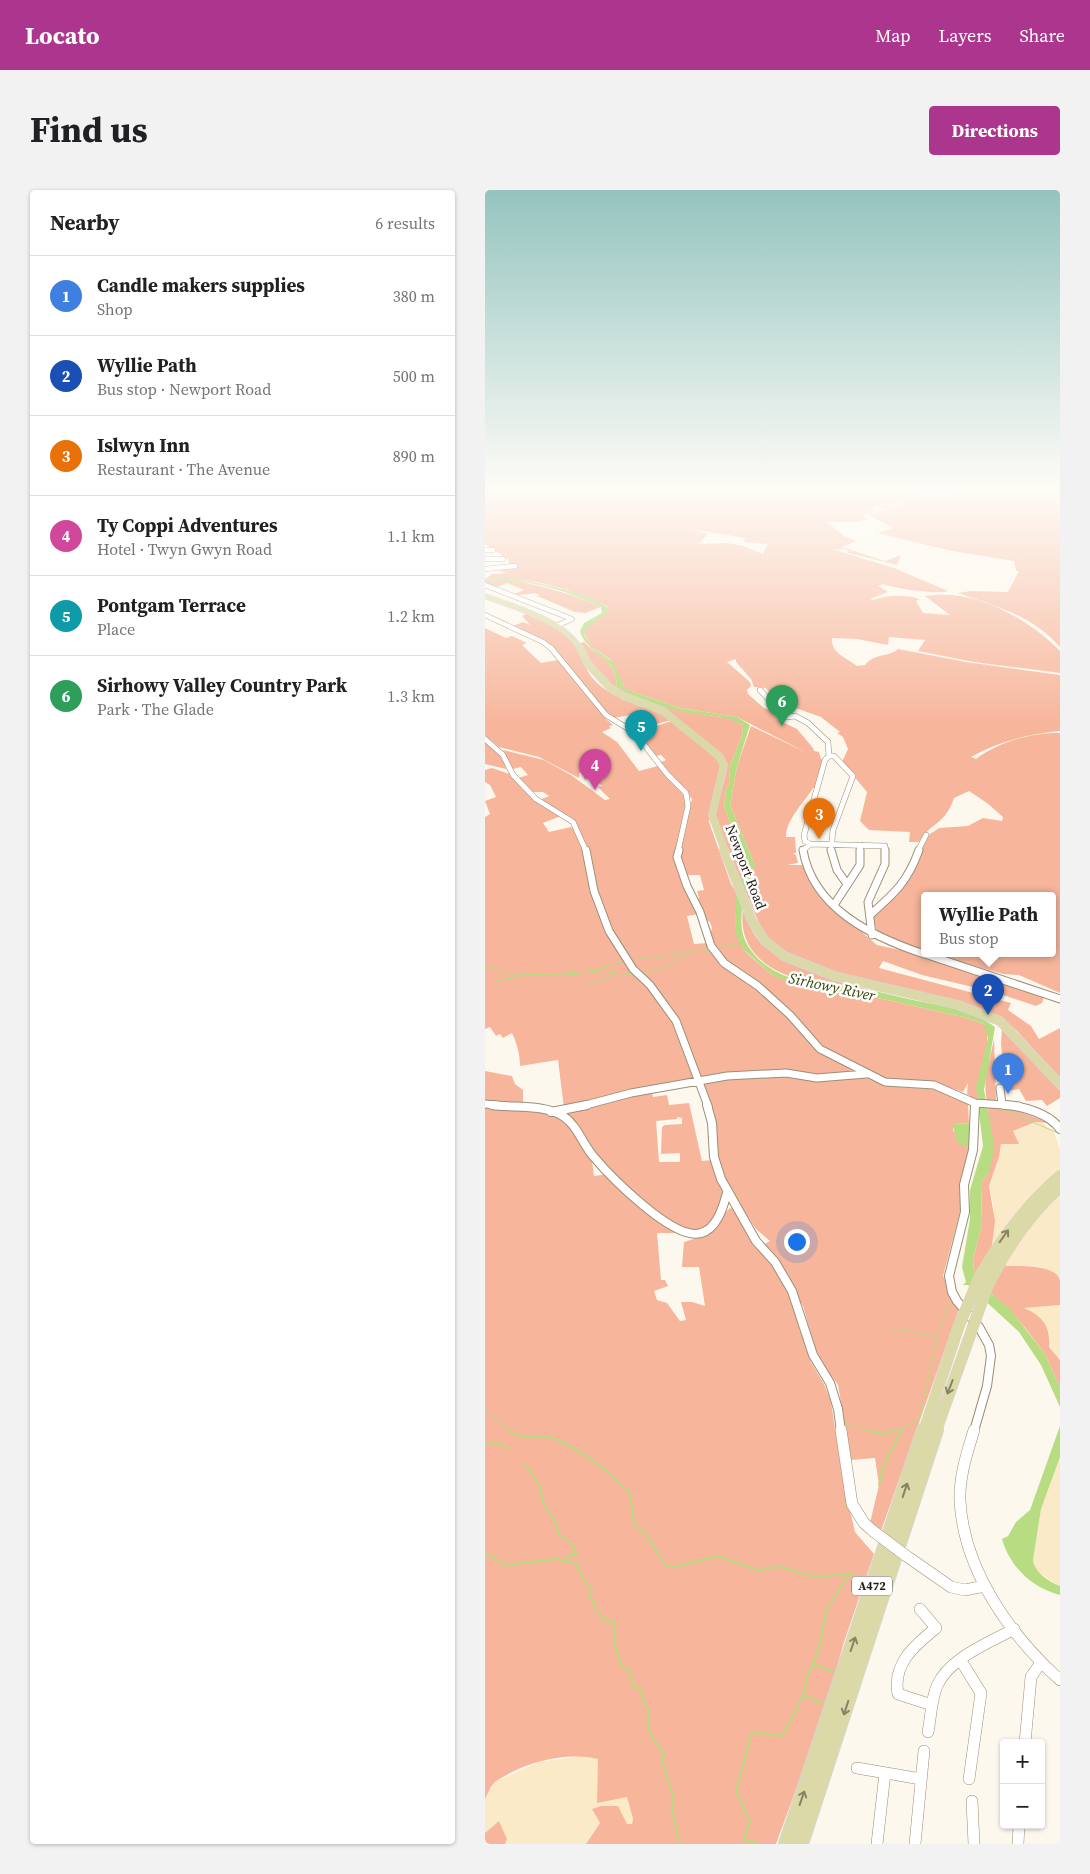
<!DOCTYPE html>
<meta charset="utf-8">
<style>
:root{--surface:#fff;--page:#f2f2f2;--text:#202124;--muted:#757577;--line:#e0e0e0;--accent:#ac368d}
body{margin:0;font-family:"Source Serif 4",serif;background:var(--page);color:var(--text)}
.controls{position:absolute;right:15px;bottom:15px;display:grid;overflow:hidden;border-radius:5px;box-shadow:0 1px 4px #0004}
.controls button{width:45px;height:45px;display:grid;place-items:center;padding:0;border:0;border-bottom:1px solid var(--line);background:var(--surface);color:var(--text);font:25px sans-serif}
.you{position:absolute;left:311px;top:1051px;width:18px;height:18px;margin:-12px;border:4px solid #fff;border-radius:50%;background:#1a73e8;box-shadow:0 0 0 8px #1a73e833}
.badge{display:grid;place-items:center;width:32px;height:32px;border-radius:50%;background:var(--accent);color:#fff;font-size:16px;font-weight:700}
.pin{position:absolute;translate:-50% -41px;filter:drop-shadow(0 1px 2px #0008)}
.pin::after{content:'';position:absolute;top:26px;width:18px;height:15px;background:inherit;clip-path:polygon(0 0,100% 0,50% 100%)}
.popup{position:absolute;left:436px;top:702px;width:135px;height:65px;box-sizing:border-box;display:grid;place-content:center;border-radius:5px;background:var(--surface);filter:drop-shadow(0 1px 4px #0005);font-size:16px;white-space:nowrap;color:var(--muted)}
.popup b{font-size:19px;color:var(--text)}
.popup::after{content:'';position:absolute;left:50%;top:100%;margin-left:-10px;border:10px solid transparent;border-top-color:var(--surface)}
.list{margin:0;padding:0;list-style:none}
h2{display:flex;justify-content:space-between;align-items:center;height:65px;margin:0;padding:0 20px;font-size:21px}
h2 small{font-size:16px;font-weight:400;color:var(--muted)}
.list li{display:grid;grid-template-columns:32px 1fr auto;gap:15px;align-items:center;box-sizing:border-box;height:80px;padding:0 20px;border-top:1px solid var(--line)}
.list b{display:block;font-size:19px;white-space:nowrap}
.list p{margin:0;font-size:16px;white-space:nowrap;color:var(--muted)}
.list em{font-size:16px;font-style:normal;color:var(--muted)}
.map{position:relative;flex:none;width:575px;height:1654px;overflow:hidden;border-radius:5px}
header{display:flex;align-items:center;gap:30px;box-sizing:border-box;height:70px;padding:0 25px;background:var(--accent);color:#fff}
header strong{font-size:24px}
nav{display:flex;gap:28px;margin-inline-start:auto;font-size:18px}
.intro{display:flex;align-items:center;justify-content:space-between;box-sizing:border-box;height:120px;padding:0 30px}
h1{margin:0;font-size:35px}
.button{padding:12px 22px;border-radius:5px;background:var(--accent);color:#fff;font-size:18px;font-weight:700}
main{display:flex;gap:30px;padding:0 30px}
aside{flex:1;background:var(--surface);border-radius:5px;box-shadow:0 1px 4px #0004}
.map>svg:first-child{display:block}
</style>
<header>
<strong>Locato</strong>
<nav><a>Map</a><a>Layers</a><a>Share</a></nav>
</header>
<div class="intro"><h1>Find us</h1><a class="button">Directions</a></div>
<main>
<aside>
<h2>Nearby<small>6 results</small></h2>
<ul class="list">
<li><span class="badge" style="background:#3f7fe0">1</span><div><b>Candle makers supplies</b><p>Shop</p></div><em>380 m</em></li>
<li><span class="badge" style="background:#1a4fb4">2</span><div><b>Wyllie Path</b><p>Bus stop · Newport Road</p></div><em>500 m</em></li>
<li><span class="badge" style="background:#e8710a">3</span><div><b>Islwyn Inn</b><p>Restaurant · The Avenue</p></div><em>890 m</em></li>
<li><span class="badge" style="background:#d1479c">4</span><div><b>Ty Coppi Adventures</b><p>Hotel · Twyn Gwyn Road</p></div><em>1.1 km</em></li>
<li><span class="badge" style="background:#0f9aa8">5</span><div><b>Pontgam Terrace</b><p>Place</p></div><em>1.2 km</em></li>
<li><span class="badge" style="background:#2e9e5b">6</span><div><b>Sirhowy Valley Country Park</b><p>Park · The Glade</p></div><em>1.3 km</em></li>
</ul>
</aside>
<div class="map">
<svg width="575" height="1654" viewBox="0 0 575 1654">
<rect width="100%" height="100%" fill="#fdf8ed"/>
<path fill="#faeac7" d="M550 932 558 933 569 942 575 960V1090L557 1077 521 1076 506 1055 509 1017 504 996 514 967 516 954H534L527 941Z
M575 1115V1170L564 1157 565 1146 562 1138 537 1118Z
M575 1267V1396L554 1383 549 1377 548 1370 556 1319Z
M99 1566 113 1569 142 1607 148 1629 147 1634H142L107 1619 115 1633 101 1654H20L22 1649 14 1631 0 1643V1609L8 1593 54 1572Z"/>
<path fill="#f7b69c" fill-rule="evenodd" d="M0 301H461L462 303C436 302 422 309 399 319L391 316 387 319 392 321 379 325 382 329 369 332H342L359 346 371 351 357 357 400 371 416 365 412 375 363 363 361 359 350 360 409 378 463 401C452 405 408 398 398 394L393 396 403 402 385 409 388 410C403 405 419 404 435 409L431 411 438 423 465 425 440 406C487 397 543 428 575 461V483L489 472 433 461 440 450 404 447 403 455 372 449 347 448C346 464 361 467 372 476L380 475C389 463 405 467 413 459L481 472 575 485V541C544 544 514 551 486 567L491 569C513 552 548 542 575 543V803L534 785 518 784 446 764H567V706H439V762L393 744 389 732V724L426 687 438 654 445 644 454 638 483 636 498 628 517 631 518 627 502 613 484 601 469 608C460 635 446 632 434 652H424L425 642 384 640 375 631 382 602 357 572 363 559 358 547 352 543 355 542 336 527 291 511 281 498 269 497 266 489 251 472V469L242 472 265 492 266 496 262 500 263 504 279 518 289 522 293 530 312 539 328 558 329 561 334 562 336 569 339 570 332 599 328 598C319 613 301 629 301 647H310L311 663H308L311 665 313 673 302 675H318L323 689 339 710 392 755 420 761 559 807 557 813 551 816 509 802 437 785 398 771 394 778 526 813 523 820 546 836 554 849 575 838V889L532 841 520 831 372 791 304 765 284 750 276 738 260 700 270 675 245 615 252 576 266 536 322 563 252 527 195 518 140 499 126 470 107 457 99 443 102 437 124 418 121 416C83 397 43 386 0 389L7 384 21 383 10 379 25 375 23 369 16 367V364L5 359 0 353ZM200 338 261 348 258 352 283 354 278 364 258 356 243 353 213 354 223 344Z
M464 301H575V457C548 426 511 416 473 403L486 401 523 402 534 381H531L529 371 467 361 392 343 408 338 384 325 438 305H467Z
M21 389C54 395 85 403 116 417L100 423 90 422 52 406 55 405C46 401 39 407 29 404L39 400 22 393 12 397 0 394V391Z
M41 424C57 428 78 439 87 452 97 464 99 480 111 492 132 512 163 514 186 530L161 537 145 525 129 528 118 518 70 460 28 436 38 432 45 435 37 426Z
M0 438 21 448 27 446 42 453 37 455 56 473 73 470 122 530 128 535 124 536 126 538 117 542 132 552 154 581 173 576 196 601 201 611 190 667 192 678 214 724 202 726 209 754 222 753 224 760 234 773 264 793 318 841 336 862 372 883 327 886 309 881H291L217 890 200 849 128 747 111 704 103 658 87 628 55 610 64 606 58 602H46L33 588 43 585 36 577 28 579 18 560 59 570 86 585 120 610 125 609 113 597 117 596 109 588H102L100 591 97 582 94 583V588L54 567 14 557 0 545Z
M99 452C111 465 135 475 131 496L200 522 246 528 258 536 257 546 244 578 245 593 241 599 239 616 260 674 256 691C248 676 231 641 230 624 229 611 242 593 242 575L197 532 129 498 106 475 95 453Z
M187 531 236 573 225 618 224 632 246 694 252 704 250 738 258 759 264 765 287 785 324 798 398 809 482 828 499 834C510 852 490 888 493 911L482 904 483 893 478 902 449 892 396 889 340 860 230 759 225 744 227 738 225 732 220 729 212 711 214 708 212 701 219 700 215 685H200L195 661 207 609 176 572 181 570 176 565 171 566 152 542Z
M0 551 18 569 21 579 0 574Z
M7 578 27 585 40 599 76 626 58 633 64 642 86 637 89 640 100 661 121 742 142 777 156 789 187 829 211 892 79 918 73 870 35 876C35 864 32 854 27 843L18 848 15 844 11 846 5 837 0 839V627L5 624 0 611 11 607 5 595 0 592V580Z
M258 720C263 729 266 741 272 748 290 771 356 791 384 800 336 798 249 787 258 720Z
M517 838 575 900V908L562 916 557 910 541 911 534 899 521 901 516 854Z
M509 849 511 910 502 911C497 889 505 870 509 849Z
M0 881 27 886 30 894 38 900V918L0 912Z
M300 885C327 887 354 887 380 888 389 889 397 895 406 896 439 901 451 893 483 914L484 934 470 933 468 940 472 946 471 950 486 954 476 989V1018L458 1086 474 1119 396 1341 385 1333 394 1295 390 1268 366 1270 353 1195 341 1179 330 1158 318 1116 278 1055 285 1051 271 1039 250 1007 233 974 218 893 243 888Z
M167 902 168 907 182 905 184 915 204 913 217 971 227 970C237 996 244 1006 227 1030 224 1034 221 1040 217 1041 207 1044 196 1036 188 1032 143 1006 111 964 78 923L133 908ZM192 927 197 928V934L180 935 177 937 176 964 195 963V972H174L171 931 192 929Z
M0 916 63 924 79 930 107 971 109 986 123 984 194 1041V1043H172L176 1090H180L183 1096 169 1101 172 1110 182 1113 195 1131 201 1130 196 1112H207L220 1116 214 1077H197L199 1052 215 1047 245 1018 249 1019 287 1072 310 1118 314 1138 326 1172 339 1194 346 1212 357 1285 370 1342 389 1364 358 1455 342 1515 291 1654H101L115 1633 107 1619 116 1616H133L142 1634H147L148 1629 142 1607 112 1613 113 1569C80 1561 37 1573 10 1592 5 1596 3 1604 0 1609Z
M503 916 523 917 564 933 550 932 528 941 534 954H516L514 967 504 996 510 1031 507 1055 521 1076C534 1076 572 1074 575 1091 575 1099 575 1108 575 1115L539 1118C557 1126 566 1136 564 1157L575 1170V1198L560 1164 541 1139 524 1119 508 1105 489 1081 488 1070 497 1033 496 993 504 982Z
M14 1631 22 1649 20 1654H0V1643Z"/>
<path fill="#b7dc81" d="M22 387C57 394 93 399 124 418 118 432 104 430 99 444L107 457 128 472 140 499 195 518 252 527 265 535 252 576 245 615 270 675C262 698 248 732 263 756 287 795 343 796 383 800 398 802 413 807 428 810 457 816 486 819 510 837L499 900 508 948V964L504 982 496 993 497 1033 488 1070 489 1081 508 1105 524 1118 560 1164 575 1198V1217L556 1175 534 1142 483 1095H478L481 1092 477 1077 485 1029V1000L498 956 491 897 503 848 499 834 482 828 398 809 312 795 287 785 258 759 251 745 250 738 251 707 260 674 239 616 241 599 245 593 244 578 257 546 258 536C243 524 218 526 199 522 176 517 150 508 131 496 136 471 100 463 95 441L99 433 117 423 116 417C80 400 40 387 0 391V389Z
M470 933 484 934 486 954 479 957 471 950 468 935Z
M575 1236V1267L556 1319 548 1370C550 1383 563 1391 575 1396V1405C547 1398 525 1377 517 1349L523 1346 531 1332 545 1320Z"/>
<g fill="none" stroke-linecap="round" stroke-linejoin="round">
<path stroke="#b7dc81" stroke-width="1" d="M232 758 257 753
M146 770 226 760
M0 776 26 784 81 785 109 783 124 775 139 771
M115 781 148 785
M80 783 113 780 124 775
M157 783 180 778 203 764
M20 788 28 789
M11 791 44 784
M102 796 131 784
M514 918 573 943
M407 1143 420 1140 452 1147
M0 1221 25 1241
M359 1232 386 1241
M412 1241 435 1228 453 1142 465 1113
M416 1241 418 1238"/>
<path stroke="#b7dc81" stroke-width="2" d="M24 1240C42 1255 55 1240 75 1251 91 1259 110 1271 124 1283 132 1289 134 1297 144 1301L150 1336 160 1343 181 1376H194L233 1366 275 1381 280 1378 296 1377 330 1387 364 1384 382 1389
M382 1240 397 1244 414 1240
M0 1253 16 1254 24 1259
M40 1274 54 1294 58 1313 70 1331 74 1345 86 1353 92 1365 88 1364 80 1368
M394 1295 400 1272 417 1240
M0 1363 20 1375 72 1369 84 1373 91 1372 97 1387 107 1400 103 1407 110 1412V1419L121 1431 129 1432 130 1455 137 1477 145 1480 148 1496 156 1499 159 1513 165 1521C158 1536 169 1552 179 1563L177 1571 189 1609 187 1616 194 1654
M329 1474 351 1483
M319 1506 341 1515
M260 1649 273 1654
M257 1654 265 1632 251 1601 267 1542 297 1546 318 1506 322 1486 333 1462 342 1419 364 1385"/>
<g stroke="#9b8f76" stroke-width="5.5">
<path id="minor-far4" d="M0 360H8
M0 369H18
M0 379 30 376
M0 395 87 429 71 436
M0 425 58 452 68 460"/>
</g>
<g stroke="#9b8f76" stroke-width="6">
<path id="minor-far3" d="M66 458 121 525 150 543 182 584 201 603 203 616 193 661
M275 500 286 512 288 519 302 527 310 526 323 533 343 552 344 566
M0 549 18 565 28 585 51 609 88 632 101 661
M344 566H349L368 586 348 640 346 661
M325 654 400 656V661
M375 655V661
M318 661 325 654 320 651 319 645 340 570 344 566
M433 661 441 645"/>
</g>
<g stroke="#9b8f76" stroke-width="9">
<path id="minor-far2" d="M101 660 109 701 124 741 148 779 165 795 191 831 223 916
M194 660 192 667 202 696 215 722 226 756 239 773 273 796 305 825 335 859 400 892 449 895 490 913 534 916
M318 660C328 719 388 747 439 764
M346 660 352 680 362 694
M349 715 375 675V660
M386 724C410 703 423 691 434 660
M387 745 383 712 400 674V660
M440 764 575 809
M515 898 517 914
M490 913V916
M0 914 19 916
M97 916 146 903 242 886 301 883 332 888 381 884"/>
</g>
<g stroke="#9b8f76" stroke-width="10">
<path id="minor-far1" d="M7 915C29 918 59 914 78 926 92 935 97 953 108 966 124 985 189 1052 216 1043 232 1039 238 1017 242 1003
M222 915 227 933 229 967 236 989 271 1051 290 1072 307 1101 328 1165 345 1193 353 1219 356 1241
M520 915C538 916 565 924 575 939
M66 922 102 915
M489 1241 502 1196 506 1166 504 1155 494 1137 472 1111 467 1102 464 1086 480 1022 479 995 488 960 490 915"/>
</g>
<g stroke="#9b8f76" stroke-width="12">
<path id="minor" d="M356 1240 367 1314 379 1333 388 1341
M489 1240C482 1263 474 1287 475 1311 479 1381 525 1445 575 1490
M420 1365 466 1397 480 1400 500 1396
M435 1419 451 1438C430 1455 407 1474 413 1504L447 1515
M476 1471 496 1503 484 1589
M443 1542C446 1527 446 1510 452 1496 464 1468 504 1453 529 1439
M540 1553 546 1487 555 1474
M372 1578 436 1589
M487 1611 489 1654
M392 1654 400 1583
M430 1654 439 1561
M533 1654 534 1635"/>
</g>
<g stroke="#d7d6d4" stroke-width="6">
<path id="major-far4" d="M0 406C29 417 81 431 96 460"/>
</g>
<g stroke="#d7d6d4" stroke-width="8">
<path id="major-far3" d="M95 458 103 474 125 498 139 506 178 521 234 566 239 575 227 625 240 661"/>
</g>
<g stroke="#d7d6d4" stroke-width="10">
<path id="major-far2" d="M239 660 267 731 280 751 299 766 349 786 473 815 515 831 575 894"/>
</g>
<g stroke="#d7d6d4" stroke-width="12">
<path id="major-far1" d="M494 1088C516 1049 541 1015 575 986
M502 1097C521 1059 543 1025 575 997
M439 1241 473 1138
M451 1241 483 1151"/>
</g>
<g stroke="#d7d6d4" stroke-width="16">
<path id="major" d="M301 1654 439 1240
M316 1654 451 1240"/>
</g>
<use href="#minor-far4" stroke="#fff" stroke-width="4.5"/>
<use href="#minor-far3" stroke="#fff" stroke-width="5"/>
<use href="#minor-far2" stroke="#fff" stroke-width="7"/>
<use href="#minor-far1" stroke="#fff" stroke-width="8"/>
<use href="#minor" stroke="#fff" stroke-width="11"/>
<use href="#major-far4" stroke="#dbd9a8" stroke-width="5"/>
<use href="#major-far3" stroke="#dbd9a8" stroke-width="7"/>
<use href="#major-far2" stroke="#dbd9a8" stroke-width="8"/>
<use href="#major-far1" stroke="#dbd9a8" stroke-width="11"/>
<use href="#major" stroke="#dbd9a8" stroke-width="14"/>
<g stroke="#9b8f76" stroke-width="12" stroke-linecap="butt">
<path id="minor-bridge" d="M388 1341 420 1365"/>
</g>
<g stroke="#d7d6d4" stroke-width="12" stroke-linecap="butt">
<path id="major-bridge" d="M473 1138 494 1088
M483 1151 502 1097"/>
</g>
<use href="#minor-bridge" stroke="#fff" stroke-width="11"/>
<use href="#major-bridge" stroke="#dbd9a8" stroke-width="11"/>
</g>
<defs><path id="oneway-shaft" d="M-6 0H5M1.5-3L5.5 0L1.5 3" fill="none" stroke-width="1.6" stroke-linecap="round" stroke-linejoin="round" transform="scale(1.25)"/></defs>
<g stroke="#878464">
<use href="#oneway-shaft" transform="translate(519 1046) rotate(-55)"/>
<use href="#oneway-shaft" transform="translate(465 1197) rotate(111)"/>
<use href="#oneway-shaft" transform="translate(420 1300) rotate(-72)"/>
<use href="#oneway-shaft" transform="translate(368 1454) rotate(-71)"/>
<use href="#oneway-shaft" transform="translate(361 1518) rotate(108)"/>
<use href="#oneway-shaft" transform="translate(317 1608) rotate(-71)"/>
</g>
<linearGradient id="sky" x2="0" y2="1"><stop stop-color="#94c4bf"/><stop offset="0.56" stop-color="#fefcf7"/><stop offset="1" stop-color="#fefcf7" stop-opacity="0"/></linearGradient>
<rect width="575" height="533" fill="url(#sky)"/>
<g text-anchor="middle" stroke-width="5" stroke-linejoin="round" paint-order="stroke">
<rect fill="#fff" stroke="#635f59" stroke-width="1" x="367" y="1386.5" width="40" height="19" rx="4"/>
<g font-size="12" font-weight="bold" fill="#201b12">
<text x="387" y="1400">A472</text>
</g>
<g font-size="14" fill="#201b12" stroke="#fff">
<text transform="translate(261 677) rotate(69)" y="5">Newport Road</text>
</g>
<g font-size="15" font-style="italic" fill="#304500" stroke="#fff">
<text transform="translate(347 797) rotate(12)" y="5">Sirhowy River</text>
</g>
</g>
</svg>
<div class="controls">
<button>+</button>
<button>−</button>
</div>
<div class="you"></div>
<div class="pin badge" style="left:523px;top:904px;background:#3f7fe0">1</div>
<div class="pin badge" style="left:503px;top:825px;background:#1a4fb4">2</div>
<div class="popup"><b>Wyllie Path</b>Bus stop</div>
<div class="pin badge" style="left:334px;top:649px;background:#e8710a">3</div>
<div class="pin badge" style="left:110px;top:600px;background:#d1479c">4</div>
<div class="pin badge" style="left:156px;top:561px;background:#0f9aa8">5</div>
<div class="pin badge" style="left:297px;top:536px;background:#2e9e5b">6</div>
</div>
</main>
